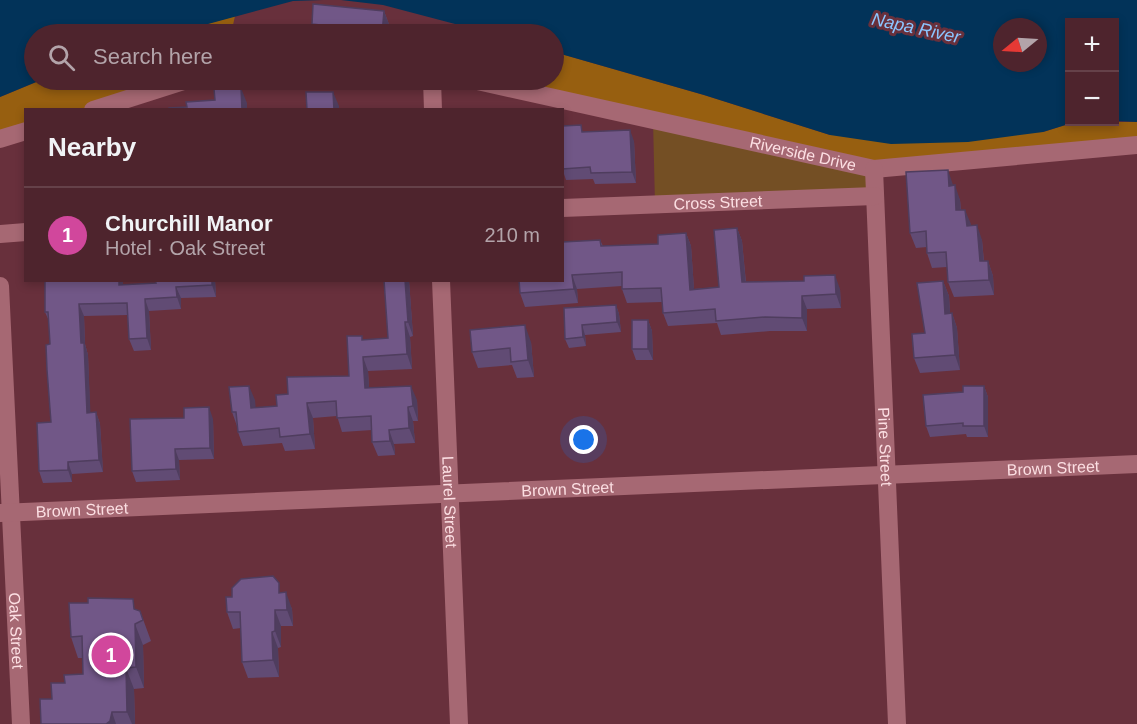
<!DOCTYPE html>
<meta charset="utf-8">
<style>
:root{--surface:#4e242d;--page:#552c35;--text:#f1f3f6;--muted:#b3a4aa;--line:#654149;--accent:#55cec5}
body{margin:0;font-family:Helvetica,sans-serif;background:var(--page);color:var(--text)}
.controls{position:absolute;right:18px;top:18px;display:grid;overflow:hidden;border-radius:0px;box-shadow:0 3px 9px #0003}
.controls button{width:54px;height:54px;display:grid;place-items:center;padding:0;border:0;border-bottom:2px solid var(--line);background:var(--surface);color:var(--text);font:30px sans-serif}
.compass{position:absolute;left:993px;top:18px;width:54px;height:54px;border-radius:50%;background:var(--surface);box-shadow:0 3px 9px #0003;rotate:252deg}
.you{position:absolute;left:584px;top:440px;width:21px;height:21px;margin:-15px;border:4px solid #fff;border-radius:50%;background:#1a73e8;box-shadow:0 0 0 9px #1a73e833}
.badge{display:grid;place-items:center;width:39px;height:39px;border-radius:50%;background:var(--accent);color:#fff;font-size:20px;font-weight:700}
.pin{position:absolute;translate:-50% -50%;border:3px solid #fff;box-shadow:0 2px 6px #0006}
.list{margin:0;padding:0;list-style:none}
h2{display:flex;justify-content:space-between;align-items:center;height:78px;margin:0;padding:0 24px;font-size:26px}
h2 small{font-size:20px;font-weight:400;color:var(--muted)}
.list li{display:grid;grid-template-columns:39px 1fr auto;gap:18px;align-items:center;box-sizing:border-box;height:96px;padding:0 24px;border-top:2px solid var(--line)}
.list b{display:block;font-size:22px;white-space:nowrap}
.list p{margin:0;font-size:20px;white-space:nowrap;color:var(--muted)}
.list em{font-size:20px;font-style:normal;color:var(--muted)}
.icon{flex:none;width:33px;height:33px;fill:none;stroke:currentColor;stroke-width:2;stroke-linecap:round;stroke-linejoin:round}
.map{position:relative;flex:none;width:1137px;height:724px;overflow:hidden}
.search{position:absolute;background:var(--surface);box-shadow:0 3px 9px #0003;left:24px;top:24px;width:540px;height:66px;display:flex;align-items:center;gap:15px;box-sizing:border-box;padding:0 21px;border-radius:33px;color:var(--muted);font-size:22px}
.panel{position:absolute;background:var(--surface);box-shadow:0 3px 9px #0003;left:24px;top:108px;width:540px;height:174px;border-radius:0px}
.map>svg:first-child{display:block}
</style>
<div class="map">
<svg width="1137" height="724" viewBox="0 0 1137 724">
<rect width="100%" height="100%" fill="#68303c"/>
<path fill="#744f24" d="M653 120 874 169 875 196 655 204Z"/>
<path fill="#975f10" d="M235 16 231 34H171Z
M554 52 704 95 830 135 1043 132 1075 122H1137V145L874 169 498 80H554Z
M41 80H187L93 109 26 110 25 131 0 139V97Z"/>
<path fill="#023359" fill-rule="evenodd" d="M0 0H323L293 1 171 34H34V80H41L0 97Z
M341 0H1137V122L1115 121 1114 22H1070V122H1075L1043 132 968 142 891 144 830 135 704 95 554 52V34H493L383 5ZM1002 27H1038V63H1002Z"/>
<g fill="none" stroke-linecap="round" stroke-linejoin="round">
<g stroke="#a66873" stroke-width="18">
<path d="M432 80 433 110"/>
<path id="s1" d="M473 80 874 169 1137 145"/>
<path d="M93 110 187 80"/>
<path d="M0 139 26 131"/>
<path id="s2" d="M874 169 897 724"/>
<path id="s3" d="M562 208 875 196"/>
<path d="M0 234 26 232"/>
<path id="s4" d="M441 280 459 724"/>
<path id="s5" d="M0 286 21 724"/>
<path id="s6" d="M0 513 1137 464"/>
</g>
</g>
<path fill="#614b74" d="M384 11 390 27 389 34H315L312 24Z
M562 126 584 132 634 141 636 183 595 184 593 179 566 180 564 174 562 175Z
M953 186 960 200 961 210 971 225 982 240 984 261H988L993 276 994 295 954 297 948 282 947 267 932 268 927 253V247L916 248 910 233Z
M737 228 742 241 746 282 840 289 841 308 807 309V331H770L721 335 717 323 668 326 663 313 662 302 627 303 622 289V286L577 289 578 303 525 307 520 293 600 240 603 246 658 244 686 233 691 246 694 289 719 287Z
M45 280H123V285L156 283 155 280H215L216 297 181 298V309L149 311 151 350 134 351 129 339 128 315 84 316 85 344 88 355 90 412H96L100 424 103 472 72 474V482L43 483 39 471 51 422 50 344 49 321 45 312Z
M384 280H409L413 336 410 337 412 369 368 371 369 388 417 400 418 421H413L415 443 394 444 395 455 378 456 372 442V430L342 432 337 416 313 418 315 449 285 451 282 443 243 446 238 432 237 426 232 412 255 400V408L277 406 288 394 349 376 364 340 388 338Z
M943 281 949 296 950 313H952L957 328 960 370 920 373 914 358 925 333Z
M616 305 619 314 621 332 585 335 586 346 569 348 565 339 564 308Z
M648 320 652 331 653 360H636L632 349Z
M531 342 534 377 517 378 512 365 478 368 472 352Z
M984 386 988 397V437H967L966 434 930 437 926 426 963 392Z
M213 419 214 459 179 460 180 480 136 482 132 471Z
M283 592 292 609 293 626H281V647L278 648 279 677 248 678 242 662 241 628 233 629 227 612Z
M137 610 140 611 151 641 143 645 144 688 134 689 135 724H41L52 699 65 683 83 674 82 658H78L71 637Z"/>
<path fill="#4f3d5e" d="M384 11 390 27 389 34H382Z
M241 88 247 103V110H242Z
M333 92 339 106V110H334Z
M630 130 634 141 636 183 632 172Z
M948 170 953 185 949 186Z
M955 185 960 200 962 225 956 210Z
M965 210 971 224 972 241 967 226Z
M977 225 982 240 985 276 980 261Z
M737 228 742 241 747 296 742 282Z
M686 233 691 246 695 303 690 290Z
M988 261 993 276 994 295 989 280Z
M572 275 577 289 578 303 574 289Z
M835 275 840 289 841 308 836 294Z
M119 280H123V297L119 285Z
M212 280H215L216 297 212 285Z
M405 280H409L413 336 408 322Z
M943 281 949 296 951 328 945 314Z
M176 287 181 298V309L177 297Z
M802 296 807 309V331L802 318Z
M145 299 149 311 151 350 147 338Z
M79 304 84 316 85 344 88 355 91 425 87 413 81 343Z
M616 305 619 314 621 332 617 322Z
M952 313 957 328 960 370 955 355Z
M648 320 652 331 653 360 648 349Z
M405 322 410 337 412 369 407 354Z
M525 325 531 342 534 377 528 360Z
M582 325 585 335 586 346 583 337Z
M363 357 368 371 370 402 365 388Z
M249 386 255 400 257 422 251 408Z
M411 386 417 400 418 421 413 406Z
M984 386 988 397V437L984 426Z
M307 403 313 418 315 449 310 434Z
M209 407 213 419 214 459 210 448Z
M408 407 413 421 415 443 409 428Z
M96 412 100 424 103 472 99 460Z
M389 430 394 444 395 455 390 441Z
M175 449 179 460 180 480 176 469Z
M68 462 72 474V482L68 470Z
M286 592 292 609 293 626 287 610Z
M275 610 281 626V647L275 631Z
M135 624 143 645 144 688 136 667Z
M272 632 278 648 279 677 273 660Z
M126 668 134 689 135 724H132L127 712Z
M112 712 116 724H106Z"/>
<path fill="#715787" stroke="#4f3d5e" stroke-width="1.5" d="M313 4 384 11 382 34 336 31V27L312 24Z
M241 88 242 110H169V108L187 107 186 102 215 100 214 89Z
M306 92H333L334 110H307Z
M581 125 582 132 630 130 632 172 591 173 590 167 562 169V126Z
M948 170 949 186 955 185 956 210H965L967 226 977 225 980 261H988L989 280 948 282 946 252 927 253 926 231 910 233 906 172Z
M737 228 742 282 804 281V276L835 275 836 294 802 296V318L765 317 716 321 715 309 663 313 661 288 622 289V272L572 275 574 289 520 293 519 280H562V242L600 240 601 246 658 244V235L686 233 690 290 719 287 714 230Z
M45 280H119V285L156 283 155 280H212V285L176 287 177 297 145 299 147 338 129 339 127 303 79 304 81 343H84L87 413 96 412 99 460 68 462V470L39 471 37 423 51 422 47 370 46 345 50 344 48 312H45Z
M384 280H405L408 322H405L407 354 363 357 365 388 411 386 413 406 408 407 409 428 389 430 390 441 372 442 371 416 337 418 336 401 307 403 310 434 280 437 279 428 238 432 236 412H232L229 387 249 386 251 408 277 406 276 395 288 394 287 377 349 376 347 336H362V340L388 338Z
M943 281 945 314 952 313 955 355 914 358 912 334 925 333 917 283Z
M616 305 617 322 582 325 583 337 565 339 564 308Z
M632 320H648V349H632Z
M525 325 528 360 511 362 510 348 472 352 470 330Z
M963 386H984V426H963V423L926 426 923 395 963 392Z
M209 407 210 448 175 449 176 469 132 471 130 419 184 418V408Z
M273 576 279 583V593L286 592 287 610H275V631L272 632 273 660 242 662 240 612H227L226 597H232V588L241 579Z
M88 598 133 599 134 609 140 611 143 620 135 624 136 667 126 668 127 712H112L110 721 106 724H41L40 699H52L51 683H65L64 675 83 674 82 636 71 637 69 603H88Z"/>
<g text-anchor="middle" stroke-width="6" stroke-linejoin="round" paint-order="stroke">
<g font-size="16" fill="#fcdfe3" stroke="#68303c">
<text dy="6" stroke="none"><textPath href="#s1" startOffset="338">Riverside Drive</textPath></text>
<text dy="6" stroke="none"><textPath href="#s3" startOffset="156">Cross Street</textPath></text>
<text dy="6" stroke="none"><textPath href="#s2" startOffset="278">Pine Street</textPath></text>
<text dy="6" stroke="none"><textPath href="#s6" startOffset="1054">Brown Street</textPath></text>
<text dy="6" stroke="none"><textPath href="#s6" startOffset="568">Brown Street</textPath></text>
<text dy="6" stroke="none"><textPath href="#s4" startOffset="222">Laurel Street</textPath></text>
<text dy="6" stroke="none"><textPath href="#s6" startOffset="82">Brown Street</textPath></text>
<text dy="6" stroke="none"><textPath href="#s5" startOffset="345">Oak Street</textPath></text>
</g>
<g font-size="18" font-style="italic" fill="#8bc6ff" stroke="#68303c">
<text transform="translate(916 28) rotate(12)" y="6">Napa River</text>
</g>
</g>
</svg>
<div class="controls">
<button>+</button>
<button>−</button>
</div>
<svg class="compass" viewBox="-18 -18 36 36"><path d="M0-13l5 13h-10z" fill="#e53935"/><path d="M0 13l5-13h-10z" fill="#b3a4aa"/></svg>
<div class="you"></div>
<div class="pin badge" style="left:111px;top:655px;background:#d1479c">1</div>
<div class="search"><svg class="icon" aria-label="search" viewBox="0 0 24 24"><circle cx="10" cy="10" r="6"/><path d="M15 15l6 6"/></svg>Search here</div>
<section class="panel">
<h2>Nearby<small></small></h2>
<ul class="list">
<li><span class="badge" style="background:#d1479c">1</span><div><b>Churchill Manor</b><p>Hotel · Oak Street</p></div><em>210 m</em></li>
</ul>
</section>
</div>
